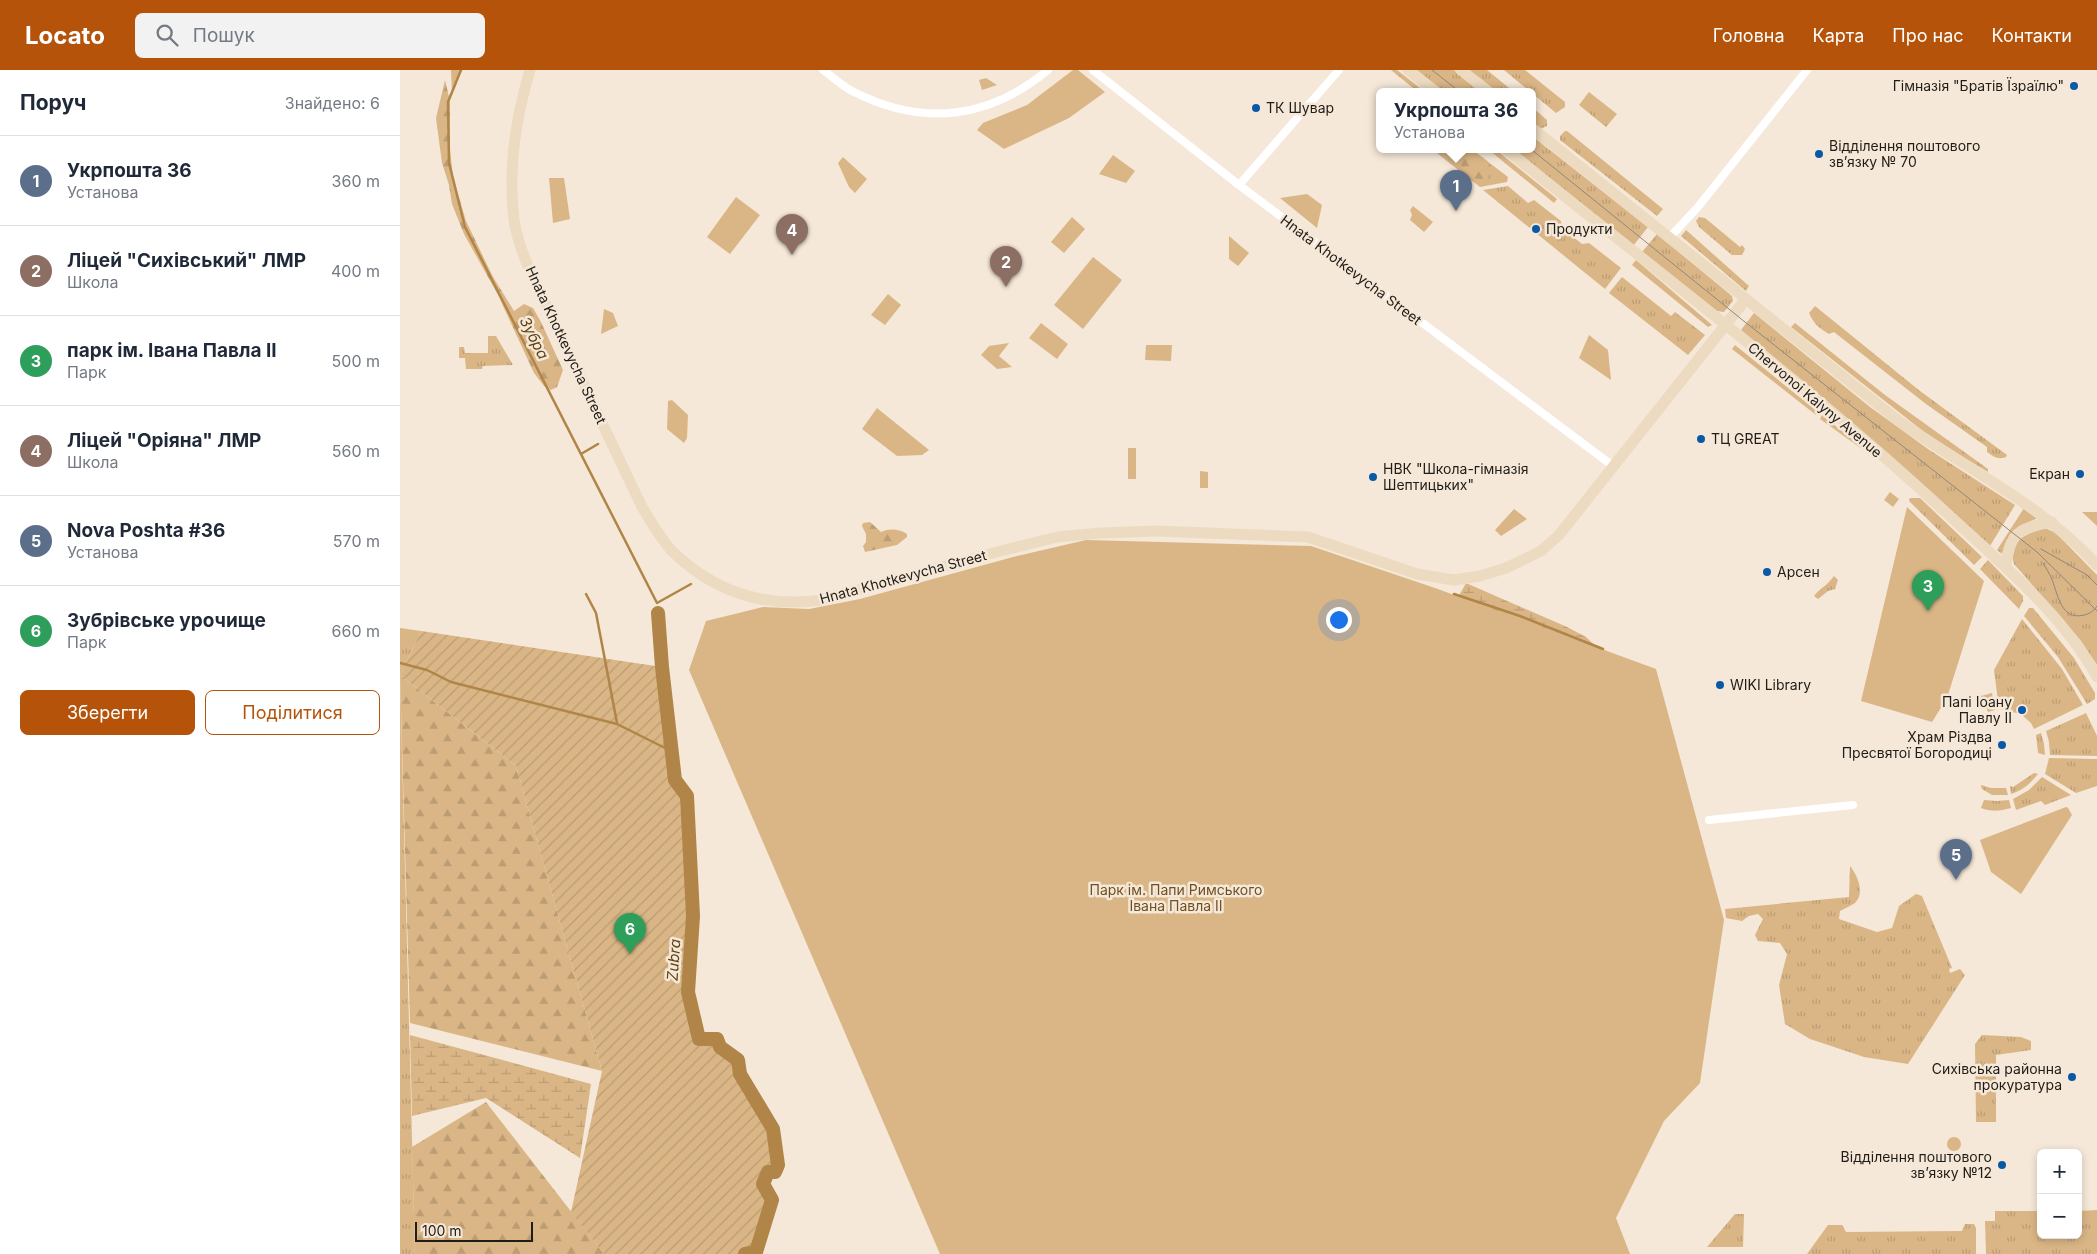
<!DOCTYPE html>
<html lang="uk">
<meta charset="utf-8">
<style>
:root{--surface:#fff;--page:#f2f2f3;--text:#1f2937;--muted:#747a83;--line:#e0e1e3;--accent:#b45309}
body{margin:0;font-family:Inter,sans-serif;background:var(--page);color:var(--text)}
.controls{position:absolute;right:15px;bottom:15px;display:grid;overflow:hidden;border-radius:8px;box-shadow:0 2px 8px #0003}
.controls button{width:45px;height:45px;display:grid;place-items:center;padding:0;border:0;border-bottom:1px solid var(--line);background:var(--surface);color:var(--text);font:25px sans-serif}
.scale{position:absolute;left:15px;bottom:12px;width:118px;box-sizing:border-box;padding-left:5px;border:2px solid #201c16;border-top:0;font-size:14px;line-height:18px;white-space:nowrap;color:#201c16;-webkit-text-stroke:4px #f5e8d8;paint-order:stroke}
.you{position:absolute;left:938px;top:549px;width:18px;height:18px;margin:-12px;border:4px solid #fff;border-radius:50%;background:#1a73e8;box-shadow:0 0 0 8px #1a73e833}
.badge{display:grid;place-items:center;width:32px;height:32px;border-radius:50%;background:var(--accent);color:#fff;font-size:16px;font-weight:700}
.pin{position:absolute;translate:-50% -41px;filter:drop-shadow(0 1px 2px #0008)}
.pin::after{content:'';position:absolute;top:26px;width:18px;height:15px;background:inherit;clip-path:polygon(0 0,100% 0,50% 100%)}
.popup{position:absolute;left:976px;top:18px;width:160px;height:65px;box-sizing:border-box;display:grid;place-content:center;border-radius:8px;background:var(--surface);filter:drop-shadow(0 1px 4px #0005);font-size:16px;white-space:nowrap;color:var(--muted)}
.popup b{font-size:19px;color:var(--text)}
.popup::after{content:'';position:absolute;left:50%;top:100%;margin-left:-10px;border:10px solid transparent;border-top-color:var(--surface)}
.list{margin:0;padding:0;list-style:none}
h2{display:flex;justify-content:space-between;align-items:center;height:65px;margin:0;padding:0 20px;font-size:21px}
h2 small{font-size:16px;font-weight:400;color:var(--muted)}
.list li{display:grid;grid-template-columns:32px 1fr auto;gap:15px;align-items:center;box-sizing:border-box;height:90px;padding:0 20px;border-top:1px solid var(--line)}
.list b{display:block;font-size:19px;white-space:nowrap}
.list p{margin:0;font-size:16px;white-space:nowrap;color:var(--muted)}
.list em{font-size:16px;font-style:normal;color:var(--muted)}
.actions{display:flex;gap:10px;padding:15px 20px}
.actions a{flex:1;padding:11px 0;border:1px solid var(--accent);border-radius:8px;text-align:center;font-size:18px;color:var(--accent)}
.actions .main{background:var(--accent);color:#fff}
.icon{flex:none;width:28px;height:28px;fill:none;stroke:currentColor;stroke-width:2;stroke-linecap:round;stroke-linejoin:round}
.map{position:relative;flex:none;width:1697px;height:1184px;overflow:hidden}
header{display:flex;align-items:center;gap:30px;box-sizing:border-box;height:70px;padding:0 25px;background:var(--accent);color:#fff}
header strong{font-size:24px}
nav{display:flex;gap:28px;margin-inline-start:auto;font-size:18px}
.search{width:350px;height:45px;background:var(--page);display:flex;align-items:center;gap:12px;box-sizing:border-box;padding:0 18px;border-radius:8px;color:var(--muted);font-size:19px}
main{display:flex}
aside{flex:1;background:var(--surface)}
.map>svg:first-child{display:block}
</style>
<header>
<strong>Locato</strong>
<div class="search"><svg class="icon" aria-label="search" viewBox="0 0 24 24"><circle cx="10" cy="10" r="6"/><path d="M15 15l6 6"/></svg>Пошук</div>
<nav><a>Головна</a><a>Карта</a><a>Про нас</a><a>Контакти</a></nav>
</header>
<main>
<aside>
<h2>Поруч<small>Знайдено: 6</small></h2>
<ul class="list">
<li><span class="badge" style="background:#5c6f8a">1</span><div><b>Укрпошта 36</b><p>Установа</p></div><em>360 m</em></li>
<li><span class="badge" style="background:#8d6e63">2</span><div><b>Ліцей &quot;Сихівський&quot; ЛМР</b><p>Школа</p></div><em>400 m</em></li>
<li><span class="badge" style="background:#2e9e5b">3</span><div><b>парк ім. Івана Павла II</b><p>Парк</p></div><em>500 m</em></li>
<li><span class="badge" style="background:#8d6e63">4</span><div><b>Ліцей &quot;Оріяна&quot; ЛМР</b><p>Школа</p></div><em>560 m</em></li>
<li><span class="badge" style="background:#5c6f8a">5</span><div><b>Nova Poshta #36</b><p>Установа</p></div><em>570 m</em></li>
<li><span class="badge" style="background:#2e9e5b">6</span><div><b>Зубрівське урочище</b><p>Парк</p></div><em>660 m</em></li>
</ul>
<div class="actions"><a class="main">Зберегти</a><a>Поділитися</a></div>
</aside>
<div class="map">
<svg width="1697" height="1184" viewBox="0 0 1697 1184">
<defs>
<pattern id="grass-tufts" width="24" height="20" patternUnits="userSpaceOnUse" patternTransform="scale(1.25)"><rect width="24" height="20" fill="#dab686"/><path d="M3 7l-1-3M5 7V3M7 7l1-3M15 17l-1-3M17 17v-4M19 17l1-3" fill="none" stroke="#bb9c73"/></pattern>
<pattern id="forest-firs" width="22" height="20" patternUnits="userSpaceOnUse" patternTransform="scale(1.25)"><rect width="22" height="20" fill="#dab686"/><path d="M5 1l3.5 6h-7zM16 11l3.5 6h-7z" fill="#bb9c73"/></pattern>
<pattern id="wetland-marsh" width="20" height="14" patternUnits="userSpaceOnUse" patternTransform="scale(1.25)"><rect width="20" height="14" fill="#dab686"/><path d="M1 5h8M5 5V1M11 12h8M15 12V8" fill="none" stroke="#bb9c73"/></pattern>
<pattern id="garden-furrows" width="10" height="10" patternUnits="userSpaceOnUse" patternTransform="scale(1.25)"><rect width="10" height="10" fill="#dab686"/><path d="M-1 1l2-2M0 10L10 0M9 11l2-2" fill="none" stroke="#bb9c73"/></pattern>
</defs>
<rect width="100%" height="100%" fill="#f5e8d8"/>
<path fill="url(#grass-tufts)" d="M991 0H997L1025 22H1018Z
M1017 0H1054L1080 22H1044Z
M1069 0H1087L1114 22H1095Z
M1104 0H1125L1165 32V37L1156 43Z
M1189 22 1217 44 1206 57 1179 35Z
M1132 37 1147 50V56L1140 59 1132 53Z
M1165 61H1167L1263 139 1257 146 1160 70V66Z
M1132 66 1248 157 1233 176 1115 80H1132Z
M1033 80H1064L1070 84 1074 81 1108 107 1107 112 1080 117Z
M1089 80H1096L1157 129 1154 133Z
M1108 116 1128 133 1134 130 1161 151 1162 158 1182 174 1189 173 1221 198 1205 219 1083 120Z
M1299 147 1305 148 1340 177 1342 175 1345 179 1342 185H1332L1299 157 1296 151Z
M1286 160 1349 216 1346 221 1281 166Z
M1257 164 1332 226 1333 231 1324 242 1317 241 1242 182Z
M1236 190 1312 255 1308 257 1232 195Z
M1222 207 1271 246 1275 242 1305 265 1288 285 1209 223Z
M1415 236 1520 321 1607 385 1606 387C1598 390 1594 387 1587 382V377L1526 334 1434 262 1429 264C1420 259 1413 253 1409 243Z
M1354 243 1470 337 1528 379 1615 435 1590 476 1481 377 1341 260Z
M1395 253 1485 325 1588 399V402L1533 369 1391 257Z
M88 266H96L113 295 83 296 82 299H66L65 288H59V277H64L65 283H88Z
M1335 275 1418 342 1416 345 1332 279Z
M1422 345 1468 382 1469 384 1420 349Z
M1490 422 1499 429 1493 437 1484 430Z
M1511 428H1520L1582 487 1574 495 1510 432 1509 429Z
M1624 438 1636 447V449C1618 456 1608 464 1602 484L1597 480Z
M1682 442H1697V456Z
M1645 458 1656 463 1697 505V595L1681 571 1614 494C1607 470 1626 464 1645 458Z
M1588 490 1623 526V531L1619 539 1580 499Z
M1434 506 1438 510 1435 519 1428 521 1418 529 1414 526C1420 518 1428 515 1434 506Z
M1629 538H1633L1674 588 1695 623V629L1687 634 1658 587 1624 546Z
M1622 549 1662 599 1683 635 1634 659 1631 653 1623 646 1625 642 1620 639 1617 643 1599 639 1594 600Z
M0 558 21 561 0 605 15 1184H0Z
M1592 623 1595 640 1588 642 1581 626Z
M1686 643 1697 666V686L1650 685 1649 672 1646 661Z
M1641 663 1644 674 1645 685 1638 683 1636 665Z
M1649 688 1697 689V716L1676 723 1645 704Z
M1634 703 1638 704C1630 714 1623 720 1611 724L1610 716 1613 717Z
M1642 707 1671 725 1645 735 1641 731 1616 740 1613 729 1629 720Z
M1581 715 1591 718H1606L1608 725H1592L1582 719Z
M1584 730 1597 731 1609 730 1611 738C1600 741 1592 742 1581 738Z
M1450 796C1458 806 1465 823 1455 833 1451 836 1445 838 1440 841L1439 849 1477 862 1492 858 1499 836 1516 824 1522 826 1552 898 1549 899 1550 903 1560 899 1565 905 1508 994 1464 987 1410 969 1385 954 1379 915 1387 884 1380 873 1358 871 1355 865 1363 849 1358 844 1349 846 1342 851 1326 848 1325 839 1449 827Z
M1582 965 1621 967 1631 971V980L1596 985V1052H1576L1575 974Z
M1697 1140V1184H1586L1585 1151H1595V1141H1641V1165H1678V1141Z
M1335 1144H1344L1343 1177H1307Z
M1565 1154H1574L1576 1158V1184H1407L1428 1155H1442L1446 1162 1562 1161Z"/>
<path fill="url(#forest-firs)" d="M51 0H61L52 23Z
M45 10 50 31V79L53 107 66 151 93 207 114 241 124 234 133 238 141 252 163 300 157 317 151 320 144 316 134 303 98 225 64 164 52 134 49 115 42 93 36 48Z
M1063 80C1074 80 1088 89 1093 99L1085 113H1081L1058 103 1057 88 1060 81Z
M470 452 481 462C489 458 500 459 507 464V467L497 475 465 482 463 476 466 472V464L462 456 463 453Z
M0 605 116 696 202 1001 10 953Z
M86 1032 204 1184H15L12 1077Z"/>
<path fill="url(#wetland-marsh)" d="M1066 513 1167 557 1186 567 1210 590 1056 531Z
M10 965 191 1014 180 1088 86 1028 12 1046Z"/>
<path fill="#dab686" d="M673 0H678L705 22 669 48 604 79 577 60 583 53 627 35Z
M586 8 597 15 582 20 579 10Z
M713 85 735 101 726 113 699 104Z
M443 87 467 109 455 123 449 117 438 93Z
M149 108H164L170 149 153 153Z
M907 124 922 135 917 158 880 128Z
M336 127 360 145 330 184 307 167Z
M1013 136 1033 152 1024 162 1010 150 1012 145 1010 140Z
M672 147 685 159 664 183 651 172Z
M829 166 849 183 838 196 829 189Z
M693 187 722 210 683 259 654 235Z
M488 224 501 235 485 255 471 245Z
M204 239 213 243 218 256 201 264Z
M641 253 668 274 657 289 629 268Z
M1189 265 1208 280 1211 310 1179 288Z
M609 273 599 286 612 297 597 299 581 285 589 276Z
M746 275H772L771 291 745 290Z
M272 330 288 345 287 368 284 373 267 359 268 331Z
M477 338 529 380 522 385 497 386 462 359Z
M728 378H736V409H728Z
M800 401 808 402V418H800Z
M1507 437 1584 511 1547 628 1532 652 1461 631Z
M1114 439 1127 449 1101 466 1095 460Z
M686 470 911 476 1035 518 1256 599 1324 850 1300 1013 1264 1051 1216 1148 1230 1184H540L289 600 306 551 363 537 409 539 460 529 613 487Z
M1666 737 1668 738 1672 745 1621 824 1591 802 1580 770Z
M1547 1074a7 7 0 1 1 14 0a7 7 0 1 1-14 0Z"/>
<path fill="url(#garden-furrows)" d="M21 561 262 597 275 710 287 726 293 846 288 922 299 969H317L320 977 338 990 340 1004 373 1059 378 1095 375 1102H368L363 1114 372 1130 356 1182 345 1184H204L171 1142 202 1001 116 696 0 605Z"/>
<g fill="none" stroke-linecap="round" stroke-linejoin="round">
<path stroke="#b08547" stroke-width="2.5" d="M61 0 48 32 49 93 65 157 257 533 291 514
M181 384 198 374
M186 524 196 543 217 653
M1054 524 1120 546 1203 579
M0 593 27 600 51 612 217 654 271 681"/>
<path stroke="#b08547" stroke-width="14" d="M258 543 262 597 275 710 287 726 293 846 288 922 299 969H317L320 977 338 990 340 1004 373 1059 378 1095 375 1102H368L363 1114 372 1130 356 1182 345 1184"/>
<path stroke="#fff" stroke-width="8" d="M423 0C433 7 443 17 454 22 523 57 589 49 648 0
M693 0 839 115 1213 396
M839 115 939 0
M1270 167 1298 137 1407 0
M1309 750 1453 735"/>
<path stroke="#ecdbc1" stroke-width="11" d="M130 0C116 47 108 101 114 150 119 184 140 221 154 252 183 314 213 375 242 437 251 452 260 468 272 481 314 522 365 538 422 530L593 483 657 467 700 463 756 461 908 467 1017 504 1054 510 1080 506 1106 498 1141 481 1159 465 1346 229
M1008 0 1036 22
M1061 0 1089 22
M1132 58 1495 348C1563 398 1638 431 1697 495
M1107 80C1256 201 1411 317 1552 448 1603 495 1664 546 1697 607
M1606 498C1609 462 1619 458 1652 452"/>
<path stroke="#8f877c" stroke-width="1" d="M1032 0 1060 22
M1132 80 1345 252 1637 482 1697 541
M1641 479 1687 505 1697 515
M1643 493C1646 498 1649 503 1651 507 1658 523 1660 551 1684 545 1689 544 1694 541 1697 536"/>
</g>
<g fill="#0959a7" stroke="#f5e8d8" stroke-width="2">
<circle cx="1674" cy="16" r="5"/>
<circle cx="856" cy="38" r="5"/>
<circle cx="1419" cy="84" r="5"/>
<circle cx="1136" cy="159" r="5"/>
<circle cx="1301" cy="369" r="5"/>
<circle cx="1680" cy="404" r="5"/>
<circle cx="973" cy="407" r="5"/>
<circle cx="1367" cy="502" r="5"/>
<circle cx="1320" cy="615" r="5"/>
<circle cx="1622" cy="640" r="5"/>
<circle cx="1602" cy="675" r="5"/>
<circle cx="1672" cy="1007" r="5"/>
<circle cx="1602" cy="1095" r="5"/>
</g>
<g text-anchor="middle" stroke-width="5" stroke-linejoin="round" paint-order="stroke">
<g font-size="14" fill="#201c16" stroke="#f5e8d8" text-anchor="start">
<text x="1664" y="21" text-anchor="end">Гімназія "Братів Їзраїлю"</text>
<text x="866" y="43">ТК Шувар</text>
<text x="1429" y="81">Відділення поштового<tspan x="1429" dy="16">зв’язку № 70</tspan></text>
<text x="1146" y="164">Продукти</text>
<text x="1311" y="374">ТЦ GREAT</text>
<text x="983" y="404">НВК "Школа-гімназія<tspan x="983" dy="16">Шептицьких"</tspan></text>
<text x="1670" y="409" text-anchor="end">Екран</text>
<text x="1377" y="507">Арсен</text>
<text x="1330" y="620">WIKI Library</text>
<text x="1612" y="637" text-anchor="end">Папі Іоану<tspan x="1612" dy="16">Павлу II</tspan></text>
<text x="1592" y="672" text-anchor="end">Храм Різдва<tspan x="1592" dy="16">Пресвятої Богородиці</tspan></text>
<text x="1662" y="1004" text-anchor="end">Сихівська районна<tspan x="1662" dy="16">прокуратура</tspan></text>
<text x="1592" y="1092" text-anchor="end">Відділення поштового<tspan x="1592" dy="16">зв’язку №12</tspan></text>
</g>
<g font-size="14" fill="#201c16" stroke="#f5e8d8">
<text transform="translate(951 200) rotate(37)" y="5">Hnata Khotkevycha Street</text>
<text transform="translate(166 275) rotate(65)" y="5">Hnata Khotkevycha Street</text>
<text transform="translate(1415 330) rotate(40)" y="5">Chervonoi Kalyny Avenue</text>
<text transform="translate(503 507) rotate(-15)" y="5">Hnata Khotkevycha Street</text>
</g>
<g font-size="14" fill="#6f5022" stroke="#f5e8d8">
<text x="776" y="825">Парк ім. Папи Римського<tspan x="776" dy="16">Івана Павла ІІ</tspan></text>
</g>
<g font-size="15" font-style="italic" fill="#604212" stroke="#f5e8d8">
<text transform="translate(134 268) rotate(63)" y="5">Зубра</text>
<text transform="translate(274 890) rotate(-86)" y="5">Zubra</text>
</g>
</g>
</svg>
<div class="controls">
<button>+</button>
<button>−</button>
</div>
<div class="scale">100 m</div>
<div class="you"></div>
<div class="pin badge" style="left:1056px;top:141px;background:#5c6f8a">1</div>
<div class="popup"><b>Укрпошта 36</b>Установа</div>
<div class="pin badge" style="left:606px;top:217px;background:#8d6e63">2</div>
<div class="pin badge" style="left:1528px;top:541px;background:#2e9e5b">3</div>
<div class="pin badge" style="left:392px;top:185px;background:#8d6e63">4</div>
<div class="pin badge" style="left:1556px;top:810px;background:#5c6f8a">5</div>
<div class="pin badge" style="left:230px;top:884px;background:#2e9e5b">6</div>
</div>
</main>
